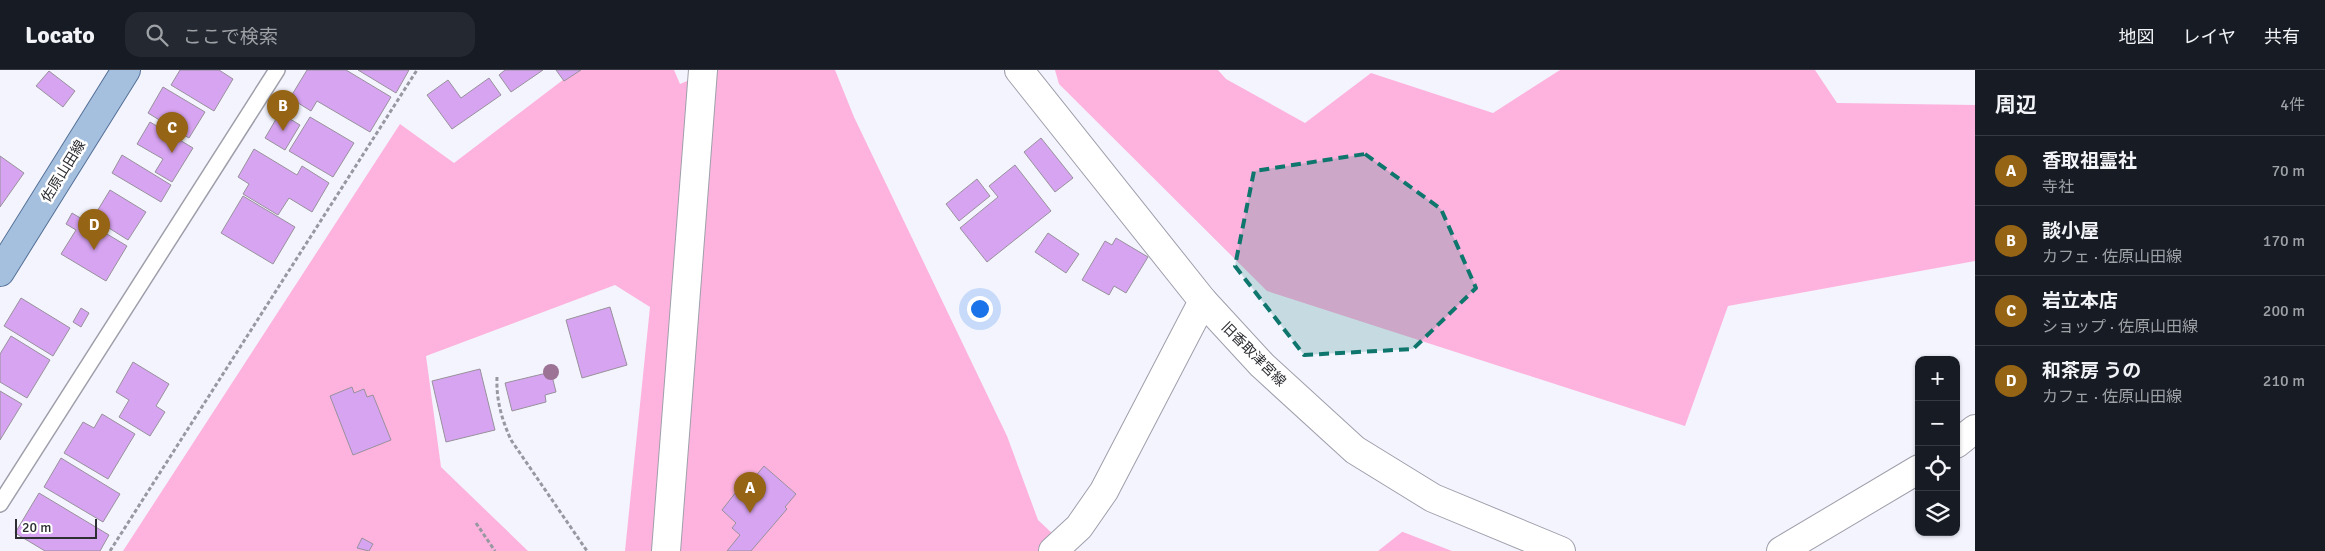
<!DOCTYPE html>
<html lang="ja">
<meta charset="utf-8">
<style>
:root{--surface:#171b24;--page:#242831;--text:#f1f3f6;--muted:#9ea1a6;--line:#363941;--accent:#956415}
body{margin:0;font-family:Signika,"Noto Sans JP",sans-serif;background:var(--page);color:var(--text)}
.controls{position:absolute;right:15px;bottom:15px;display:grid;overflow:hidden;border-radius:10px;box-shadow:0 1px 4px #0004}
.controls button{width:45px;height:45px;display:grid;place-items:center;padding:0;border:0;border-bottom:1px solid var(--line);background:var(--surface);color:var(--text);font:25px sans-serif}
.scale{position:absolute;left:15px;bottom:12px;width:82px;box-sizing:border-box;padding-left:5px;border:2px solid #2d2e32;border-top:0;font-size:14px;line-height:18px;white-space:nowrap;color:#2d2e32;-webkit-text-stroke:4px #fff;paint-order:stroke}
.you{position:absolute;left:979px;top:238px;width:18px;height:18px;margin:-12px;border:4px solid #fff;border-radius:50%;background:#1a73e8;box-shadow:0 0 0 8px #1a73e833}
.badge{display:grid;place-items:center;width:32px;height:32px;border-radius:50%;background:var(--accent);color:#fff;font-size:16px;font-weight:700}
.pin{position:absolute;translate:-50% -41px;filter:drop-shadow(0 1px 2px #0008)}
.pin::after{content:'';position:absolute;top:26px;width:18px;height:15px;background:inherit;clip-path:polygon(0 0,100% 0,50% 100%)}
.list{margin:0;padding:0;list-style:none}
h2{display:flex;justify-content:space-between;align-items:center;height:65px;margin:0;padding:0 20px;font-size:21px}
h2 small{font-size:16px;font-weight:400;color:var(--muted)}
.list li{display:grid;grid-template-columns:32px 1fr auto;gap:15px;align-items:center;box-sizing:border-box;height:70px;padding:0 20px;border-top:1px solid var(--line)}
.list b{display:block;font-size:19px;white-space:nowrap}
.list p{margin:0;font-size:16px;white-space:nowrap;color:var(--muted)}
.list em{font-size:16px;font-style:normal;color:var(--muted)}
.icon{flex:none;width:28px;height:28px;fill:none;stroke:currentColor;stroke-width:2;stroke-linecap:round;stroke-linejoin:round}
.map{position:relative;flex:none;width:1975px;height:481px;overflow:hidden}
header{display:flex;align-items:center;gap:30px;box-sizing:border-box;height:70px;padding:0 25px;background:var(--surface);border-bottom:1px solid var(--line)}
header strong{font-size:24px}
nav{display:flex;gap:28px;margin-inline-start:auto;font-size:18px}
.search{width:350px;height:45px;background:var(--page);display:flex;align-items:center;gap:12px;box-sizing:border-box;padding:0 18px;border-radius:15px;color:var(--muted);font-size:19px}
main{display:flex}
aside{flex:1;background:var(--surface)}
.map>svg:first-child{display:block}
</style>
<header>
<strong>Locato</strong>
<div class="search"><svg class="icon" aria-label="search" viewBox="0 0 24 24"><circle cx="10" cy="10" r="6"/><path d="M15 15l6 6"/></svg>ここで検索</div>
<nav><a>地図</a><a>レイヤ</a><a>共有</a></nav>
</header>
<main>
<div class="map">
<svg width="1975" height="481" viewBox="0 0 1975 481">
<rect width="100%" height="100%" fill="#f3f4fe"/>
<path fill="#fdb3de" d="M576 0H674L680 14 713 0H835L854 47 1007 366 1038 450 1071 481H625L650 237 615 215 426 286 441 397 528 481H123L400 54 454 93Z
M1055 0H1218L1226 9 1305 53 1371 3 1493 43 1560 0H1815L1837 33 1975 35V191L1728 236 1685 356 1267 221 1059 14Z
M1402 462H1403L1452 481H1378Z"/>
<path fill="#d7a4f1" stroke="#98919c" d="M180 0H219L233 9 214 41 171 15Z
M307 0H346L391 27 370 62 317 31 311 41 290 28Z
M358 0H409L396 23Z
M505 0H543L511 22 499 5Z
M556 0H581L564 11Z
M49 1 75 21 63 37 36 16Z
M489 8 501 25 452 59 427 25 448 10 461 28Z
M163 17 205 42 189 68 148 43Z
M286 32 297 39 290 49 300 55 285 80 265 68Z
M310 47 354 73 333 107 289 81Z
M150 52 193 78 172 112 155 102 163 89 137 74Z
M1041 68 1073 108 1055 122 1024 82Z
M254 79 297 105 302 96 329 113 312 142 289 128 278 145 243 124 249 114 238 107Z
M122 85 171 115 161 132 112 103Z
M0 86 24 103 0 137Z
M1015 95 1051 141 987 192 960 158 998 127 989 116Z
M977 109 990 126 959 151 946 134Z
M110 120 146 142 128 170 93 148Z
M243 126 295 157 273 194 221 163Z
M72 143 127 176 106 211 61 184 76 160 66 154Z
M1048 163 1079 184 1066 203 1035 182Z
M1116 168 1148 187 1126 223 1114 216 1109 225 1082 210 1105 171 1112 175Z
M21 228 70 258 53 286 4 256Z
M610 237 627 295 582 308 566 250Z
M81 238 89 243 81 257 73 252Z
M11 266 50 290 27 328 0 312V284Z
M133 292 169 314 156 336 165 342 150 366 119 347 129 330 116 322Z
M480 299 495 360 446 372 432 311Z
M551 302 556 322 545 325 546 332 512 341 505 313Z
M352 317 354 323 364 319 367 327 373 325 391 370 353 385 330 326Z
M0 321 22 334 0 370Z
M102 344 135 364 108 409 64 383 83 352 94 358Z
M61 388 120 424 103 452 44 417Z
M764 396 796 424 785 437 787 439 751 481H727L740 465 732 458 736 453 722 440 736 422 742 427 746 423 743 421Z
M39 423 109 465 100 481H45L15 463Z
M362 468 373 474 369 481 357 478Z"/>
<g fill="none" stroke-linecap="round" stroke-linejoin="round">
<g stroke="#9f9fab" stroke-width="18">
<path id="lane" d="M0 434 277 0"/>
</g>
<g stroke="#9f9fab" stroke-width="30">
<path id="street" d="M1956 374 1975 359
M666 481 703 0
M1053 481 1079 457 1104 421 1203 231
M1781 481 1919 399"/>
</g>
<g stroke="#9f9fab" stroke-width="30">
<path id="secondary" d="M1019 0 1203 231 1262 295 1355 380 1433 428 1561 481"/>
</g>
<g stroke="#547095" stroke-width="30">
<path id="primary" d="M0 202 126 0"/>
</g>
<path stroke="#9798a0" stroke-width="3" stroke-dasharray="4 2.5" stroke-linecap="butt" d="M497 307C496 330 502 350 511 370L587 481
M476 453 495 481
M110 481 417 0"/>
<use href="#lane" stroke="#fff" stroke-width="15"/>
<use href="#street" stroke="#fff" stroke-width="28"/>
<use href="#secondary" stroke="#fff" stroke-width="28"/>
<use href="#primary" stroke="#a5bfdf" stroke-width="28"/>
</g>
<circle fill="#9c7394" cx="551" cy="302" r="8"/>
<path fill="#0f766e" fill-opacity="0.2" stroke="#0f766e" stroke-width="4" stroke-dasharray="10 6" stroke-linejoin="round" d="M1365 84 1441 139 1476 218 1413 279 1304 285 1235 196 1254 101Z"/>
<g text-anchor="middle" stroke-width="5" stroke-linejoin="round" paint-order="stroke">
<g font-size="14" fill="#2d2e32" stroke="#fff">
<text transform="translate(63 101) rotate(-58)" y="5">佐原山田線</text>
<text transform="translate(1254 284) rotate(45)" y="5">旧香取津宮線</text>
</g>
</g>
</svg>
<div class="controls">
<button>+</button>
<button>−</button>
<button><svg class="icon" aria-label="locate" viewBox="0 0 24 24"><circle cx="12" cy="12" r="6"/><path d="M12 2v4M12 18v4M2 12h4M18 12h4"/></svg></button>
<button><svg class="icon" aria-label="layers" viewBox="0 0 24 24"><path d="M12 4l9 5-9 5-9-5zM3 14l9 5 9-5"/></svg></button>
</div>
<div class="scale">20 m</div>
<div class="you"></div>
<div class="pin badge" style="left:750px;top:443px">A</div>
<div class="pin badge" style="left:283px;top:61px">B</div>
<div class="pin badge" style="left:172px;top:83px">C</div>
<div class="pin badge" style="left:94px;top:180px">D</div>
</div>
<aside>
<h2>周辺<small>4件</small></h2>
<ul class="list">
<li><span class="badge">A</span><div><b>香取祖霊社</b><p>寺社</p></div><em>70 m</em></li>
<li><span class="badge">B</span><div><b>談小屋</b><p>カフェ · 佐原山田線</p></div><em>170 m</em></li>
<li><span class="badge">C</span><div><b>岩立本店</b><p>ショップ · 佐原山田線</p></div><em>200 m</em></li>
<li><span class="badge">D</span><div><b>和茶房 うの</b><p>カフェ · 佐原山田線</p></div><em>210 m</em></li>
</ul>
</aside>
</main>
